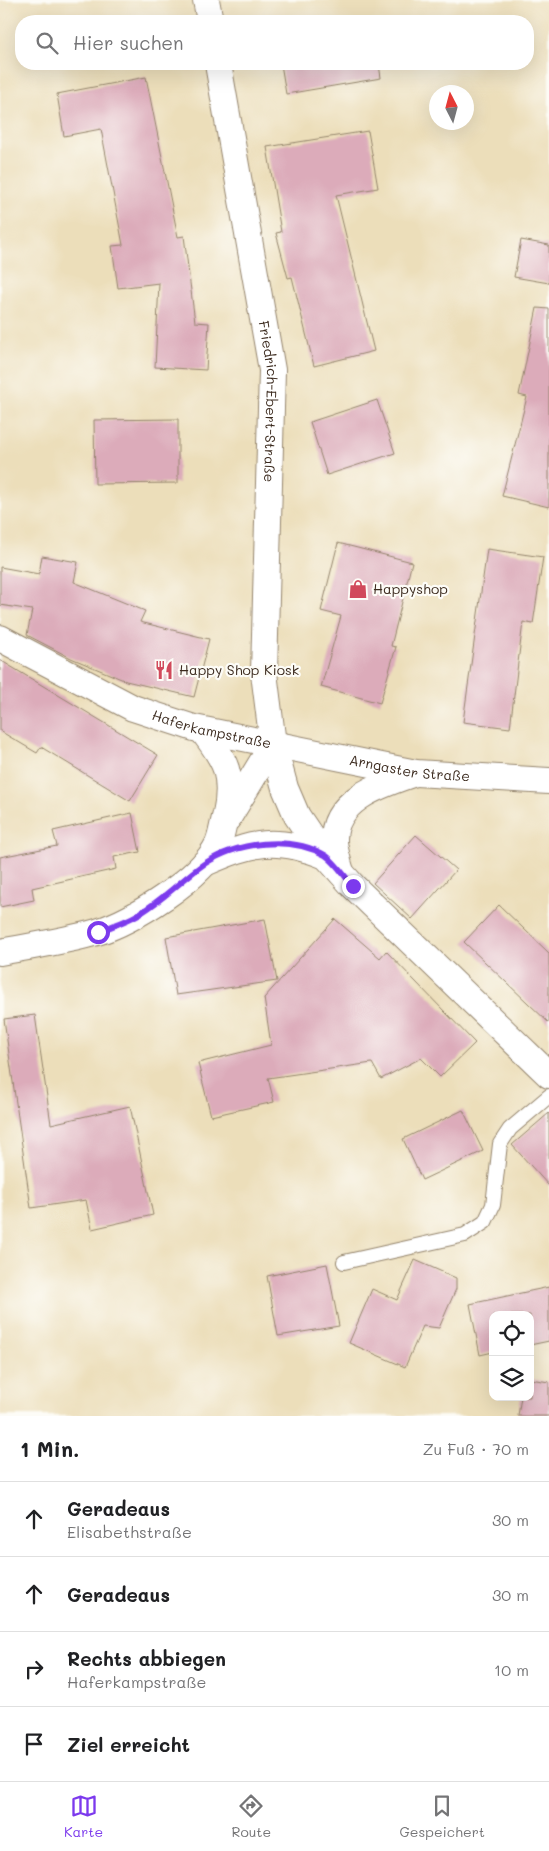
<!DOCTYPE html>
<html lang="de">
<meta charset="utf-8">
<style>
:root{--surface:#fff;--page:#f2f2f2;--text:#202124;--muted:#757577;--line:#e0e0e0;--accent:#7c3aed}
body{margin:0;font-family:Mali,sans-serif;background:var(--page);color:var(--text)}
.controls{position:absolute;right:15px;bottom:15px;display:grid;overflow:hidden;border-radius:10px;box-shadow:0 5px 20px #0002}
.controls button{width:45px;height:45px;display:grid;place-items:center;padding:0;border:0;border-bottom:1px solid var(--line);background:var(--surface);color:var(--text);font:25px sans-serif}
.compass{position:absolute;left:429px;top:85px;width:45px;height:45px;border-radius:50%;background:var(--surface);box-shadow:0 5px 20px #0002;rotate:354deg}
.stop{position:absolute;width:15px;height:15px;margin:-11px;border:4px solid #7c3aed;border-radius:50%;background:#fff}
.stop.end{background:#7c3aed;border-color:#fff;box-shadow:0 1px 5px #0008}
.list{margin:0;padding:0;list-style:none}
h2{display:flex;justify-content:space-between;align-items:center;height:65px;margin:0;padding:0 20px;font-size:21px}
h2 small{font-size:16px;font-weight:400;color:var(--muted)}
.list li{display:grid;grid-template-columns:32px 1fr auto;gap:15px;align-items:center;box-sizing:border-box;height:75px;padding:0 20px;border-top:1px solid var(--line)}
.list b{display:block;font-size:19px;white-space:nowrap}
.list p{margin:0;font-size:16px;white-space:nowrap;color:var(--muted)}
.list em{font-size:16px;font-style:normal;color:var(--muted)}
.icon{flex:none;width:28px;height:28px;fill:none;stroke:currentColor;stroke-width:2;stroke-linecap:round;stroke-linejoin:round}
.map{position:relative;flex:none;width:549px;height:1416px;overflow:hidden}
.search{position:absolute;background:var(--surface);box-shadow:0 5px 20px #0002;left:15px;right:15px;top:15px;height:55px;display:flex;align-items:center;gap:12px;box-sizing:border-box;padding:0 18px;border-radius:20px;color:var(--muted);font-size:19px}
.sheet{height:365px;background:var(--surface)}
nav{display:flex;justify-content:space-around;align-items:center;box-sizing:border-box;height:70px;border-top:1px solid var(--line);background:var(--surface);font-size:14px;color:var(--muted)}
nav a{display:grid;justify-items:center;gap:2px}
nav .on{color:var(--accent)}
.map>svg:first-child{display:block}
</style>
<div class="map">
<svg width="549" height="1416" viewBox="0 0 549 1416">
<rect width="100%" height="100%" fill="#fdfcf7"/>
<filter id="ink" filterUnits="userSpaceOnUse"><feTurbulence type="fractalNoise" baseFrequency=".02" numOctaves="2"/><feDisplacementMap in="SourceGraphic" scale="10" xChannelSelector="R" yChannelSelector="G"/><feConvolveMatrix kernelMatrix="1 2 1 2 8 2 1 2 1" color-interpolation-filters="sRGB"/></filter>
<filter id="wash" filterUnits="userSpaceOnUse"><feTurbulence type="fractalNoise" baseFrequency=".0096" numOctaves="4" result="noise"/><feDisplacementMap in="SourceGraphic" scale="20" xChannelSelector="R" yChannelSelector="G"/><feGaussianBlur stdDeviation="1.12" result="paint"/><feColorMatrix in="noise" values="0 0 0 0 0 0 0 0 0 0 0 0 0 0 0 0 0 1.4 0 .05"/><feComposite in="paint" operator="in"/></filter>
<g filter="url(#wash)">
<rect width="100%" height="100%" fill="#ecdeba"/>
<g id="blocks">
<path fill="#dcabba" d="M281 64H379L381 78 286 94Z
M146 77 178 237 184 236 195 322 209 323 206 370 155 367 159 283 118 288 112 246 123 245 101 129 64 136 57 94Z
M368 131 378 188 336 195 374 351 314 366 292 277 288 278 276 233 281 232 267 147Z
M521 240 549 245V283L514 277Z
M537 308 549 309V507L502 496 527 397 519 395Z
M377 400 395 453 327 475 310 422Z
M178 419V483L95 484 94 420Z
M338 543 412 562 391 646 396 647 380 703 321 687 341 616 321 611Z
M487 549 543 557 533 624 523 622 510 728 463 722Z
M42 556 78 562 74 582 145 611 140 622 209 639 194 697 126 681 71 658 27 635 32 610 0 605V567L39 574Z
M0 660 158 755 130 801 41 747 37 753 0 731Z
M132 813 140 852 114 857 116 869 32 888 34 900 0 907V857L57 846 53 831Z
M416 835 456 870 412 919 373 883Z
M499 905 549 953V1023L464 942Z
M265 919 277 981 176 995 166 937Z
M335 919 380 958 386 951 475 1043 440 1077 421 1058 381 1079 372 1063 268 1078 274 1102 211 1116 198 1063 271 1045 264 998Z
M35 1015 51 1124 130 1106 153 1215 92 1229 86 1200 31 1208 4 1019Z
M463 1110 483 1151 422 1180 403 1139Z
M549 1113V1186L512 1145Z
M415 1260 456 1278V1289L439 1328 423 1326 405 1367 349 1343 372 1289 397 1300Z
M327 1264 339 1326 278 1336 267 1276Z
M549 1287V1341L530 1345V1315H493V1352L480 1355 470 1304Z
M530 1379 549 1382V1416H518L521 1397H530Z"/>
</g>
</g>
<g filter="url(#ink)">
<use href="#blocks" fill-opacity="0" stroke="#94846c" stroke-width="1"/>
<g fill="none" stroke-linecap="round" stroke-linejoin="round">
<g stroke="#94846c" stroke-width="16">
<path id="service" d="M344 1262 465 1235 485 1222 493 1205 500 1144 510 1129 549 1096"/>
</g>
<g stroke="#94846c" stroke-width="28">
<g id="minor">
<path d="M206 0 210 21"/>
<path id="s1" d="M218 64 272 370 264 673 273 744 285 788 297 816 318 847 353 886 549 1075"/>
<path id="s2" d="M0 638 133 708 194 728 416 773 549 781"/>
<path d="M228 818 273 744"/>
<path d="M205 863C254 842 274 836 326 856"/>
<path d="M341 872C338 862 335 852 334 842 332 799 383 784 415 773"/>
<path d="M0 952C32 946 66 941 97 932 133 921 202 878 218 844 222 835 223 823 226 814 229 800 230 783 226 769 221 754 211 742 202 730"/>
</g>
</g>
<use href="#service" stroke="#fff" stroke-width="14"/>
<use href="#minor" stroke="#fff" stroke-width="26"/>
</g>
</g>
<g fill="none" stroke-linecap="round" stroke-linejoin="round" filter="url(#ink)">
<path stroke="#7c3aed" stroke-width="6" d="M98 932C111 926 125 922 137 915 162 901 181 880 204 864 237 842 290 835 325 855 335 861 345 877 353 886"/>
</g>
<defs>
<g id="shop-bare" transform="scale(1.5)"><path d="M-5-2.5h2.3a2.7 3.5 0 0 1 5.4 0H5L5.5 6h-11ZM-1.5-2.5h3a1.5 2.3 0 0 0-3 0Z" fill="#d1495b" stroke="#fdfcf7" stroke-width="2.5" paint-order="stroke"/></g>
<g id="restaurant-bare" transform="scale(1.5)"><path d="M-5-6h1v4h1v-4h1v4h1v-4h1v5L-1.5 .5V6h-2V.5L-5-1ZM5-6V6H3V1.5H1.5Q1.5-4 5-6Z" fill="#d1495b" stroke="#fdfcf7" stroke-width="2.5" paint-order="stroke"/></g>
</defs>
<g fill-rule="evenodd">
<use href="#shop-bare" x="358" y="589"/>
<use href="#restaurant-bare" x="164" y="670"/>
</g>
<g text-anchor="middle" stroke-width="4.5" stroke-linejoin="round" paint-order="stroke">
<g font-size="14" fill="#3b2a1e" stroke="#fdfcf7">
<text dy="5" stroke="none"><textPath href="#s1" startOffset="342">Friedrich-Ebert-Straße</textPath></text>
<text dy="5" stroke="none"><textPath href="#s2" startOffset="232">Haferkampstraße</textPath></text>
<text dy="5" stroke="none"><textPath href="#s2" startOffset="434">Arngaster Straße</textPath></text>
</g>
<g font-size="14" fill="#3b2a1e" stroke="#fdfcf7" text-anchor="start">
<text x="373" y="594">Happyshop</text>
<text x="179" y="675">Happy Shop Kiosk</text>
</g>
</g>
</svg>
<div class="controls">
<button><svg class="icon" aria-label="locate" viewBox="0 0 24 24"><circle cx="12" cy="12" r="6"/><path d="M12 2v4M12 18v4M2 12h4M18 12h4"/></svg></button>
<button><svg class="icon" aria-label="layers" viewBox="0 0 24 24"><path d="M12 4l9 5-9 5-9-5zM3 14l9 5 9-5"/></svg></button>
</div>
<svg class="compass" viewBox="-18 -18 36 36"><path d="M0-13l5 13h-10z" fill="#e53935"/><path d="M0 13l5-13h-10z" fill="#757577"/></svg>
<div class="stop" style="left:98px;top:932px"></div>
<div class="stop end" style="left:353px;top:886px"></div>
<div class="search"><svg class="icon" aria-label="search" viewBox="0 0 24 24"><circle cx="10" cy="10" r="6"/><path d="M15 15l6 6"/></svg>Hier suchen</div>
</div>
<section class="sheet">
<h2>1 Min.<small>Zu Fuß · 70 m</small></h2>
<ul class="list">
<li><svg class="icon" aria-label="ahead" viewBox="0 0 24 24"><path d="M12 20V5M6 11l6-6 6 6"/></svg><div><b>Geradeaus</b><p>Elisabethstraße</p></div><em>30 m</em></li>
<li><svg class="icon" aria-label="ahead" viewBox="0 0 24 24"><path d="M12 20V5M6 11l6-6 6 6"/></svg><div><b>Geradeaus</b></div><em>30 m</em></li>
<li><svg class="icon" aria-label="right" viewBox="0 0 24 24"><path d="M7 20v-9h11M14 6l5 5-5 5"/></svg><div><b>Rechts abbiegen</b><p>Haferkampstraße</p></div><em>10 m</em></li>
<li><svg class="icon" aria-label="arrive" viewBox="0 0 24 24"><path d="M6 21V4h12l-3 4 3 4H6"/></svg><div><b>Ziel erreicht</b></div></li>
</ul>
</section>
<nav>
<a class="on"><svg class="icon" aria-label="map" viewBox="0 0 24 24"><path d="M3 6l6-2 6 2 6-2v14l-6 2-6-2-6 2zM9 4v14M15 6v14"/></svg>Karte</a>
<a><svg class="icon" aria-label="directions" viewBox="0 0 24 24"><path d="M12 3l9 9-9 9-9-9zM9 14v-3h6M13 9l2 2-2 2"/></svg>Route</a>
<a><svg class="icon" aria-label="saved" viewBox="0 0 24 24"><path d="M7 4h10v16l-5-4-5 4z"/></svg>Gespeichert</a>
</nav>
